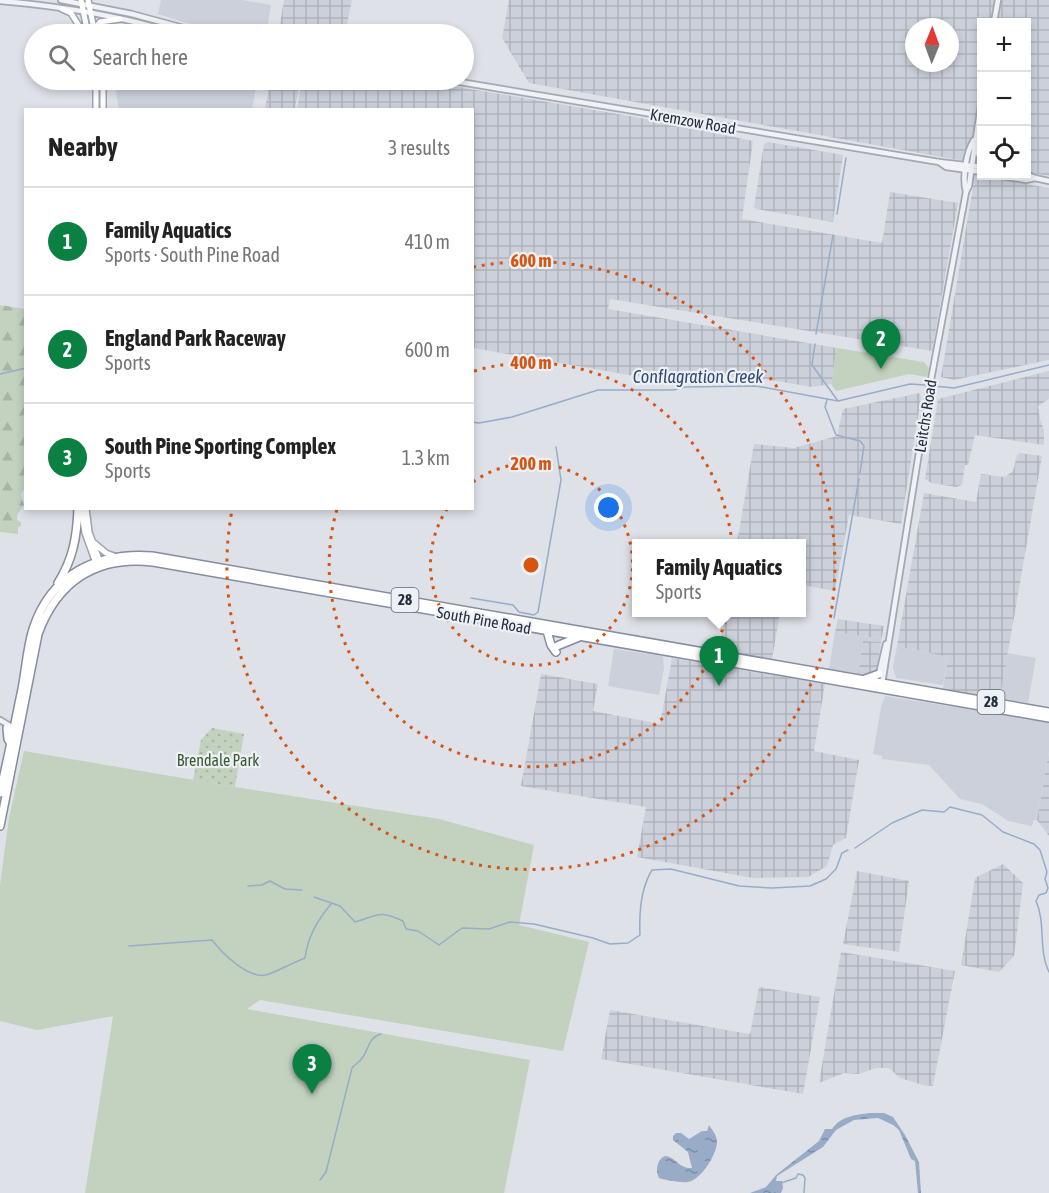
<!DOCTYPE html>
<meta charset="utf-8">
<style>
:root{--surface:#fff;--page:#f2f2f2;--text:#222;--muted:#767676;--line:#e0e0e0;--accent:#0b8043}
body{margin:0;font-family:"Asap Condensed",sans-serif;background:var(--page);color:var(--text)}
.controls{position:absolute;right:18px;top:18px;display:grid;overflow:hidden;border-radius:0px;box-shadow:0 3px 9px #0003}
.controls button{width:54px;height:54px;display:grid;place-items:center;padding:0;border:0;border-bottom:2px solid var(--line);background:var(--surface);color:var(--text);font:30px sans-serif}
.compass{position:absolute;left:905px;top:18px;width:54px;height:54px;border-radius:50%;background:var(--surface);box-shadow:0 3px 9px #0003;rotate:1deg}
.you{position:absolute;left:609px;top:508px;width:21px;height:21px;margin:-15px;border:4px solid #fff;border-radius:50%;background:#1a73e8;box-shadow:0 0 0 9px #1a73e833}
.badge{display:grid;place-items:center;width:39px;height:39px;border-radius:50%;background:var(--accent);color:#fff;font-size:20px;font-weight:700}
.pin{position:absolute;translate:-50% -50px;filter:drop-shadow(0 2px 3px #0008)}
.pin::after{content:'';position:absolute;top:32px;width:21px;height:18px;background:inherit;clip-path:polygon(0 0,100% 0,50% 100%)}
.popup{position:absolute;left:632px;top:539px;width:174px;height:78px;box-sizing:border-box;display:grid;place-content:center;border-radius:0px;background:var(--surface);filter:drop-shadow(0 2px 4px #0005);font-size:20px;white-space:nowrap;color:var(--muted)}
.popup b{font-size:22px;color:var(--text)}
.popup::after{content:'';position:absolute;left:50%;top:100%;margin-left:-12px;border:12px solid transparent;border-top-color:var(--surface)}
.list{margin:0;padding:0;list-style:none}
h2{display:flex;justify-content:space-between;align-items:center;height:78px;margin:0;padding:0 24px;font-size:26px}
h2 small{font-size:20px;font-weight:400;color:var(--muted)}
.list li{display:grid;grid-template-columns:39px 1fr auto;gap:18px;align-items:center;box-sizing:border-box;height:108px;padding:0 24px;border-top:2px solid var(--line)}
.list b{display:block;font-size:22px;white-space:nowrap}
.list p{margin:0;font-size:20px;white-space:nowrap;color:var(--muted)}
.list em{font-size:20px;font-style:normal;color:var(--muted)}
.icon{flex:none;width:33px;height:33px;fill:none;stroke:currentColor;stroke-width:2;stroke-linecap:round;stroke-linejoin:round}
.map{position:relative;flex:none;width:1049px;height:1193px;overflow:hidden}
.search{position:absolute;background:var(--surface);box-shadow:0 3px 9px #0003;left:24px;top:24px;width:450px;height:66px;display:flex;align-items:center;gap:15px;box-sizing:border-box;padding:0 21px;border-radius:33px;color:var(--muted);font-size:22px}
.panel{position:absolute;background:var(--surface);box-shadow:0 3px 9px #0003;left:24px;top:108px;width:450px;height:402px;border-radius:0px}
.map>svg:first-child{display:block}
</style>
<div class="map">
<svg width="1049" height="1193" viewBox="0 0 1049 1193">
<defs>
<pattern id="industrial-grid" width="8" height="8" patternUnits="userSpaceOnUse" patternTransform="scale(1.5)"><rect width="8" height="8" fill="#ccd0da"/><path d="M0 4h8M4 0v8" fill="none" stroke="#afb3bc"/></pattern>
<pattern id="forest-firs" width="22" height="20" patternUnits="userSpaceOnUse" patternTransform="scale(1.5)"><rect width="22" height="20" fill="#c2d2bf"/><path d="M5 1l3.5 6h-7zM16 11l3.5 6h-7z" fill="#a7b5a5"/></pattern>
<pattern id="park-dots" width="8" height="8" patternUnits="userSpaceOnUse" patternTransform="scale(1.5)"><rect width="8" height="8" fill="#c2d2bf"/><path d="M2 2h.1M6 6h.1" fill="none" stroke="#a7b5a5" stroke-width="1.8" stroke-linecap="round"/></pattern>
<pattern id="water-ripples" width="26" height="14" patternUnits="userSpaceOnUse" patternTransform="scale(1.5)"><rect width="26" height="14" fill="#98acc8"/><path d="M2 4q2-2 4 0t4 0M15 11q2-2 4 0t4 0" fill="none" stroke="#7c8ca4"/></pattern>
</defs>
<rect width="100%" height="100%" fill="#dee1e8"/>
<path fill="#ccd0da" d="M161 0H242L271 5 267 29 266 32 256 34H236L219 32 220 29 218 28 217 31 213 28 187 23 158 14Z
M114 80H257L252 110 119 109Z
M835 632 875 638 882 637 881 642 863 641 858 674 829 669Z
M897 646 948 657 943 685 896 678 893 667Z
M614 649 663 656 664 668 659 695 608 686Z
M1008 653 1036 658 1028 703 1000 698Z
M885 696 1049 722V751L1037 820H1034L1032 826 1008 821 982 804 960 799 929 765 882 759V756L873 754 881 707Z"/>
<path fill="url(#industrial-grid)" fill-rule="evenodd" d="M284 0H352L345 34H280L279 30Z
M509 0H1049V176L1027 172 1026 22H982L981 164 529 83 502 38ZM914 27H950V63H914Z
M270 80H300L295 109H265Z
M302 80H418L641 118 753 141 742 219 882 243 890 192 958 203 932 351 610 299 608 309 837 348 831 384 812 387 754 377H685L669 382 473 348 472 110 297 109Z
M768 142 843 155 833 222 756 209 754 207 764 144Z
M975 175 1049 188V360L954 380 941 377Z
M1049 371V399L1038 406 1040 419 1044 430V445L975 435 968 465H965L962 485 956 487 931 483 925 479 938 399Z
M920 393 921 398 901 524 849 515 835 591 802 585 801 544 737 543 754 444 794 448 837 436 843 409Z
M1020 453 1042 456 1000 698 943 689 948 657 897 646 924 493 976 502 981 474 1005 477 1013 471 1017 455Z
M726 613H780L772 659 719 650Z
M838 619 884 626 882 637 875 638 835 632Z
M863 641 881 642 877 669 871 674H858Z
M672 658 825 684 814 751 859 760 846 838 833 845 827 866 808 877 753 878 637 857 646 807 521 786 541 674 598 684 593 711 660 724Z
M1049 751V836L1037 820Z
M1003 864 1023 883 1014 956 999 972 961 965 975 878Z
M857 871 909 881 899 952 843 944Z
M841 952 955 971 933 1086 923 1085 900 1078 889 1068H876L858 1074 844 1073 819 1083Z
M759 987 820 997 803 1094 601 1059 610 1010 750 1034Z"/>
<path fill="#c2d2bf" d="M837 348 924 362 929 368 927 377 909 374 836 391 831 384Z
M24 751 235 787 439 819 534 845 519 925 589 942 563 1051 260 1000 247 1009 530 1060 504 1193H85L113 1016 37 1030 0 1021V885L9 818Z"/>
<path fill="url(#forest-firs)" d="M0 305 25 309 26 490H23L21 495 24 505 17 515V520L21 522V526L18 527V534L0 532Z"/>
<path fill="url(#park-dots)" d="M212 728 244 734 235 787 193 780 201 740Z"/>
<path fill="url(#water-ripples)" d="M870 1113H884L893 1117 905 1135 919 1162 921 1193H918L915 1161 911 1159 899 1130 893 1125 878 1118 854 1120 836 1130 823 1147 777 1176 776 1181H782L783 1188 781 1193H750L766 1187 776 1175 819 1141 825 1129H832C841 1116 855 1115 870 1113Z
M709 1125C712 1130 717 1135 717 1142 717 1154 701 1180 688 1182 680 1183 666 1180 659 1178 655 1171 657 1159 665 1156 676 1157 679 1169 692 1168L688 1152 673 1140V1136L676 1133H681L689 1139 702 1131H707Z"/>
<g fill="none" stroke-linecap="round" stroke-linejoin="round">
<path stroke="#98acc8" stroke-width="1.5" d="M837 214 846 158
M816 334 833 235
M815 344 812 365 838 401
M0 374 26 368
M933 386 954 388 1049 365
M827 400 825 407 836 435 860 441 864 446 860 473
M472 422 479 423 512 417 598 390H673L685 387 756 386 838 401 910 384 925 385
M471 598 513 605 519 612 534 615 538 612 561 480 556 447
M834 618 859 479
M855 848 892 823 922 810 944 812 950 807 982 815 1003 832 1034 844 1040 850 1047 872 1045 879 1048 888 1046 893 1039 895 1036 901C1046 923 1038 950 1049 972
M248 886 262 885 270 881 285 889 302 890
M314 897 340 906 355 922C378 916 377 909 403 921L406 929 418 931 439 945 462 928 489 929 510 922 534 924 593 938 610 944 628 943 640 935C639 914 641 888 652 870L671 869 739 886 772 888 810 886 826 879 836 869 842 853 848 850
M129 946 212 940C222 953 248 979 266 975 276 972 294 962 305 958 308 936 317 921 331 904
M320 1180 326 1172 352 1068C355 1064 360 1062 363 1057 369 1048 369 1037 381 1034
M781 1183 796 1178 798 1174 803 1175 805 1178 804 1193"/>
<g stroke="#a3a8b2" stroke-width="8">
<path id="minor" d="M61 0 132 14 206 34
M0 1C60 6 121 16 179 34
M994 22 998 0
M273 34H274
M448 80 939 162 982 167
M976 149 982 162
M939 162 946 167 982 172
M1026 174 1035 178 1049 181
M1001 176 1026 180 1035 178
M966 192C962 178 966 152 974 140
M879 674 886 644
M882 684 928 396 966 192 969 186 982 97
M0 720 10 726"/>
</g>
<g stroke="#9da4b3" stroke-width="8">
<path id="major" d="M81 0 88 34
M88 0 95 34
M62 9 71 13 84 34
M94 30 100 22 120 19
M96 110V80
M103 110V80
M81 508 85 533 97 566
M86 508 89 532 101 565
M93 542 106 553 114 556"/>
</g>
<g stroke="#858d9e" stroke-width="10">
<path id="highway" d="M58 583C73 559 77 537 78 508
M547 631 551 645 556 652
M557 646 579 637
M865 679 879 674
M7 728 8 739 11 744
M0 793C8 758 15 723 22 689 26 669 27 648 33 629 51 574 97 552 152 556L1049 712
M0 826 38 634C57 582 96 555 153 562L1049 718"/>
</g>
<use href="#minor" stroke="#f0f2f6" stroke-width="4.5"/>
<use href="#major" stroke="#fff" stroke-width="5"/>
<use href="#highway" stroke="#fff" stroke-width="7"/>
</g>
<g fill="none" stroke="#d55511" stroke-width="3" stroke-dasharray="3 6">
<path d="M473 482A101 101 0 1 1 447 509"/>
<path d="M474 371A202 202 0 1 1 337 509"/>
<path d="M473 267A304 304 0 1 1 232 510"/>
</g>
<g text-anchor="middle" stroke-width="4.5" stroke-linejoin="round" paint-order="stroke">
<g fill="#edf0f5" stroke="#626875" stroke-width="1.5">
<rect x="391.5" y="588" width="27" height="24" rx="4.5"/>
<rect x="977.5" y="690" width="27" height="24" rx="4.5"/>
</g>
<g font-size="15" font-weight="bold" fill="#272e3e">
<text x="405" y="605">28</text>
<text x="991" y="707">28</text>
</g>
<g font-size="16" fill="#272e3e" stroke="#edf0f5">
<text transform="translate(693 121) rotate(10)" y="6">Kremzow Road</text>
<text transform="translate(925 416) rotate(-81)" y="6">Leitchs Road</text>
<text transform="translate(484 620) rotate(10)" y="6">South Pine Road</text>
</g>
<g font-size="16" fill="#395a34" stroke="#edf0f5">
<text x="218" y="766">Brendale Park</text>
</g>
<g font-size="18" font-style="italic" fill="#314a72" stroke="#edf0f5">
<text x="698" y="383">Conflagration Creek</text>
</g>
</g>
<circle cx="531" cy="565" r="9" fill="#d55511" stroke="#edf0f5" stroke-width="3"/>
<g font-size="18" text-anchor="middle" font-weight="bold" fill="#d55511" stroke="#edf0f5" stroke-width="4.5" stroke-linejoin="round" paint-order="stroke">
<text x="531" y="267">600 m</text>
<text x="531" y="369">400 m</text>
<text x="531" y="470">200 m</text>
</g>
</svg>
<div class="controls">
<button>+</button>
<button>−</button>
<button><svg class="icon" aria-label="locate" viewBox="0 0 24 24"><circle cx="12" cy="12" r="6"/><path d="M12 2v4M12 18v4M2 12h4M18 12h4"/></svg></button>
</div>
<svg class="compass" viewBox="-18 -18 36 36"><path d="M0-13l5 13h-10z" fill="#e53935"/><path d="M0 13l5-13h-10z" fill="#767676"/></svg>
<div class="you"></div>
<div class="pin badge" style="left:719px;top:686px">1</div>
<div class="popup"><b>Family Aquatics</b>Sports</div>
<div class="pin badge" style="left:881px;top:369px">2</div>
<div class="pin badge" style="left:312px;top:1094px">3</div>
<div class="search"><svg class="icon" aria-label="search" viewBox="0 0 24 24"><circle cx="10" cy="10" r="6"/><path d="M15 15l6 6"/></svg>Search here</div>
<section class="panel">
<h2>Nearby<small>3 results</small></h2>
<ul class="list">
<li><span class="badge">1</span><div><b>Family Aquatics</b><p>Sports · South Pine Road</p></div><em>410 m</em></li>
<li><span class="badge">2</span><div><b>England Park Raceway</b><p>Sports</p></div><em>600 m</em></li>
<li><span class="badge">3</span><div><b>South Pine Sporting Complex</b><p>Sports</p></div><em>1.3 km</em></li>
</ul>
</section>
</div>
